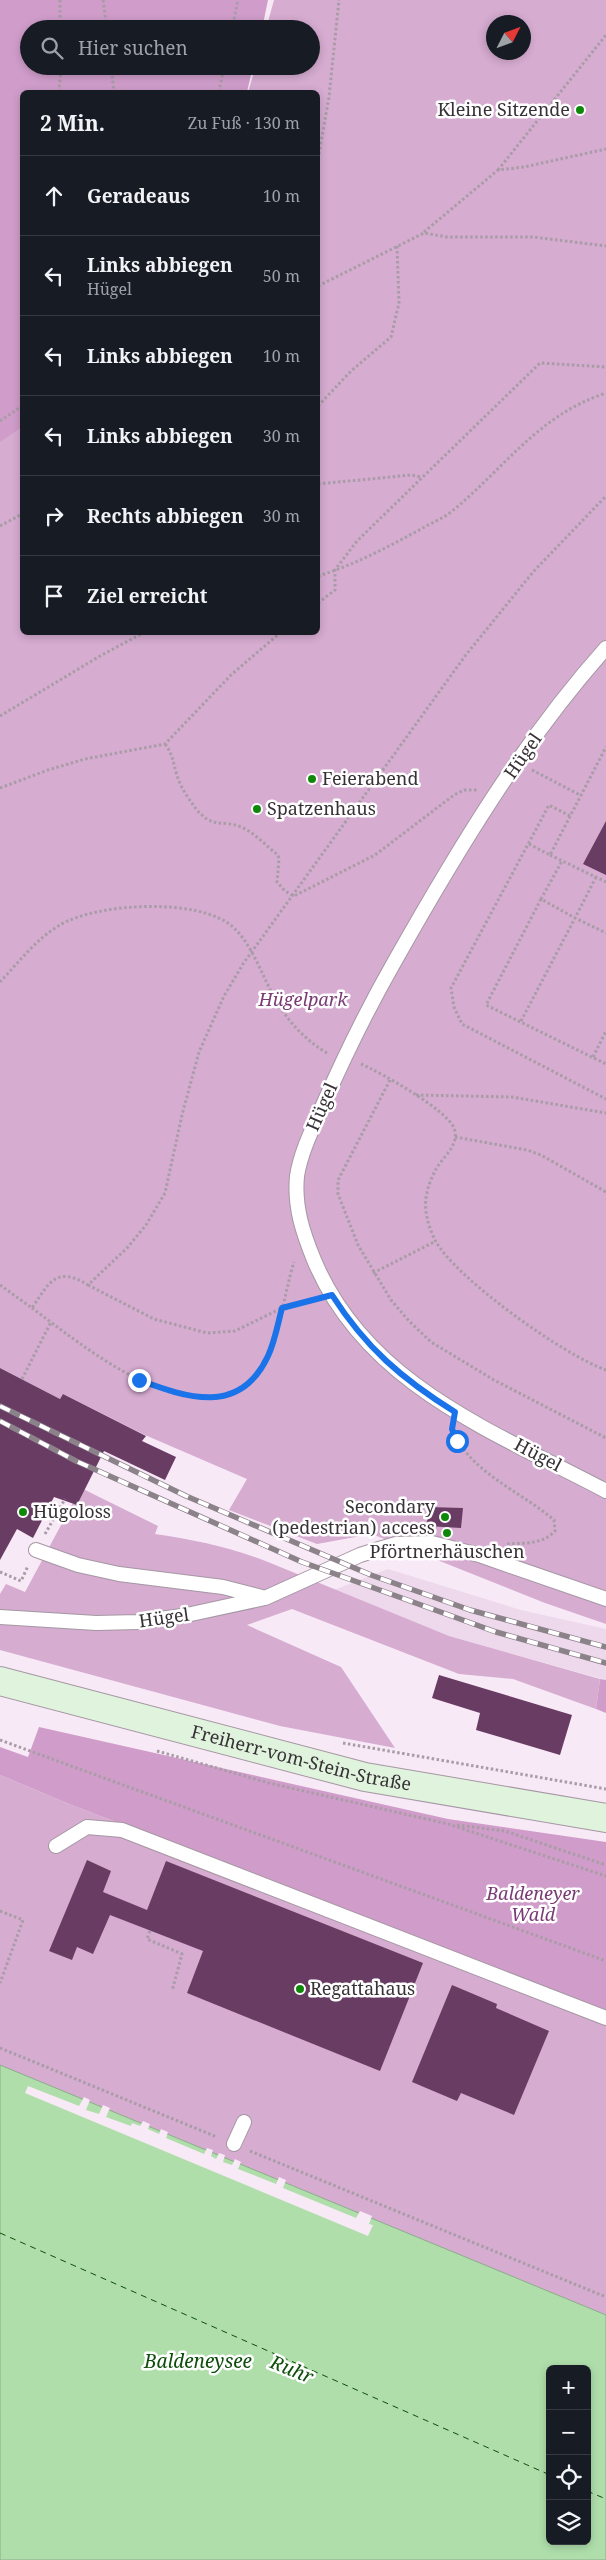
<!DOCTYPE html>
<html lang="de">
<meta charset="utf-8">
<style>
:root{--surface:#171b24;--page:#242831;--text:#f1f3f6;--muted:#9ea1a6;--line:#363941}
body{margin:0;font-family:"Noto Serif",serif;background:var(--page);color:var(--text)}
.controls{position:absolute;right:15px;bottom:15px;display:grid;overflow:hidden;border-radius:8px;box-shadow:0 2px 8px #0003}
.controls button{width:45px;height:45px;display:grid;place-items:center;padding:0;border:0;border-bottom:1px solid var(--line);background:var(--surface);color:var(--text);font:25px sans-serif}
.compass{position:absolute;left:486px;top:15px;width:45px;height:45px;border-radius:50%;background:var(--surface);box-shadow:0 2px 8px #0003;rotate:48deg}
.stop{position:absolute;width:15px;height:15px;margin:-11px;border:4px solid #1a73e8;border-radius:50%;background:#fff}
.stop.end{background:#1a73e8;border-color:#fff;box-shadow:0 1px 5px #0008}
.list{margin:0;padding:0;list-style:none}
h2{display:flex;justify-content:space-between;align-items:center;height:65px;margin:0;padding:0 20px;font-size:21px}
h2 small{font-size:16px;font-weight:400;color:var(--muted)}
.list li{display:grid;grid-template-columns:32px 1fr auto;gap:15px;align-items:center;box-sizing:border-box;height:80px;padding:0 20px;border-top:1px solid var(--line)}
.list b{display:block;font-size:19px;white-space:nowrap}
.list p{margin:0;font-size:16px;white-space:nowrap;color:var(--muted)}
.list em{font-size:16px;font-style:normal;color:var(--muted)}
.icon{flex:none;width:28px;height:28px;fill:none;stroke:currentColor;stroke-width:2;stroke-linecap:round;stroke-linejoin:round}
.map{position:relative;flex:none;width:606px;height:2560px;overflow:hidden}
.search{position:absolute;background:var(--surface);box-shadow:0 2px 8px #0003;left:20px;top:20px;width:300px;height:55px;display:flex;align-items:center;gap:12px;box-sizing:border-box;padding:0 18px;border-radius:28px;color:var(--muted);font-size:19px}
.panel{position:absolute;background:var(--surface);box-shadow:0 2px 8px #0003;left:20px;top:90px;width:300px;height:545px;border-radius:8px}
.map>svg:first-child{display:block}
</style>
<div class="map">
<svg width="606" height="2560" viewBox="0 0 606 2560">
<rect width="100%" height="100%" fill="#f8e9f6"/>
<path fill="#edd9eb" d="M388 1569 521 1610 606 1629V1680L449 1636 334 1590Z"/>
<path fill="#d6acd1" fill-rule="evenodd" d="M274 0H606V1624L545 1603 372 1534 317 1544 229 1510 247 1479 145 1435 63 1394 60 1399 0 1368V437L22 421V632H318V92H248L256 66H311V29H266ZM494 22H524V52H494Z
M81 1488 158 1526 155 1534C196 1540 229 1547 268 1562L449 1636 600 1679 596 1709 513 1679 459 1674 292 1609 247 1625 341 1667 395 1748 280 1726 0 1650V1594L6 1584 25 1592Z
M0 1775 69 1804 606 2010V2315L0 2065Z"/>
<path fill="#d09dca" d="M0 0H268L262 29H29V66H253L247 92H22V427L0 442Z
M600 1679 606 1680V1713L596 1709Z
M39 1727 448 1819 606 1842V2010L69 1804 0 1775V1747L28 1757Z"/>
<path fill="#afdeab" stroke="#8baa88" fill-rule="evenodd" d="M0 2065 606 2315V2560H0ZM550 2369H587V2541H550Z"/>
<path fill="#f8e9f6" d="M28 2086 79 2106 84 2097 90 2100 86 2110 99 2114 103 2105 110 2108 106 2117 131 2126 132 2123 140 2126 143 2121 150 2124 148 2129 159 2134 161 2129 168 2132 166 2138 204 2154 207 2148 213 2150 211 2156 216 2159 219 2153 225 2155 223 2162 232 2165 235 2159 241 2162 238 2169 276 2184 279 2177 286 2180 283 2188 356 2218 360 2211 372 2216 369 2224 373 2225 368 2236 25 2093Z"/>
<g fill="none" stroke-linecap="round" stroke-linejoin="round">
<path stroke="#0d4e0a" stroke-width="1" stroke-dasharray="6 5" stroke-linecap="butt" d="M0 2233 550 2475
M587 2491 606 2499"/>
</g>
<path fill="#693c64" d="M606 821V875L583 864Z
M0 1368 60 1399 63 1394 146 1436 142 1441 176 1457 165 1480 104 1451 77 1505 54 1497 33 1538 17 1529 0 1560Z
M428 1507 463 1508 461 1528 427 1526Z
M439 1675 572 1715 560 1755 476 1730 480 1713 432 1698Z
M87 1860 111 1871 103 1892 147 1910 166 1861 423 1963 380 2071 187 1993 203 1951 110 1915 93 1954 77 1947 72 1960 49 1951Z
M452 1985 497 2004 496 2008 549 2031 514 2115 461 2093 457 2101 412 2082Z"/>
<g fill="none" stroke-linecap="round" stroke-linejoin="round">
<g stroke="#a597a3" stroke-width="16">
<path id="service" d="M606 648C523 741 457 851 396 959 369 1006 345 1055 323 1105 313 1128 301 1151 297 1176 294 1207 303 1233 314 1260 366 1385 495 1432 606 1491
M36 1550 78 1565 119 1574 223 1587 262 1597
M0 1617 96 1623 138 1622 182 1616 265 1598 360 1555 379 1549 396 1544 432 1543 479 1555 606 1599
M56 1846 87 1827 122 1830 606 2018
M234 2144 244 2122"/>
</g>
<g stroke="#a597a3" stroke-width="30">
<g id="secondary">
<path id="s1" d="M0 1681 365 1777 606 1818"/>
</g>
</g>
<path stroke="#a89ca6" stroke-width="3" stroke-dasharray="2.5 2.5" stroke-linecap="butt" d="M60 0V29
M103 0 107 29
M232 29 238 0
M111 66 114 92
M59 92 61 66
M219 92 224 66
M318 159 329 97 339 0
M498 170 606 35
M424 232 498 170 524 167 606 149
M318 286 424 233 447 237H533L606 246
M22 316V322
M318 406 351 371 391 337 399 303 397 246
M0 421 22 406
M318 484 411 475 421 477
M0 526 22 514
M318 576C354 565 388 547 421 529 431 523 442 519 451 512 504 469 538 415 606 393
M318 603 335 590V570L357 541 540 363 606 367
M0 716 100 656 145 632
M165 744C173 754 173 763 177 775 180 787 189 799 196 809 214 830 222 819 241 827 254 832 266 846 278 855L279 859 277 882 285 891 294 896 375 855 454 795 464 790H478
M532 770 580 795
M0 788 48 770 85 759 165 744 231 675 281 632
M570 816 549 805 451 988 454 1007 462 1024 606 1099
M529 844 550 855 606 747
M550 855 606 882
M596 877 575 918 606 933
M541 899 486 1005 606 1064
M0 982C18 963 37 938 60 925 96 903 200 897 233 927 250 943 258 965 268 985 281 1013 300 1037 327 1053
M521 1021 575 918 541 899 562 861
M593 1057 606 1031
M361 1064C380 1072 447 1110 454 1128 461 1145 441 1158 435 1171 432 1177 428 1186 427 1193 423 1208 428 1226 435 1240 455 1278 565 1356 606 1370
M390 1080 338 1180V1194L358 1245 391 1300 409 1321 431 1342 494 1380 606 1438
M416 1095 512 1097 606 1113
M455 1137 527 1150 541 1155 606 1192
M373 1273 436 1241
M0 1285 32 1308C49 1283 56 1265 88 1285L127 1248 146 1225 165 1193 182 1115 199 1052 224 996 243 964 465 656 533 572 606 496
M88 1285 154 1319 207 1333 235 1331 282 1308 314 1299
M32 1308C81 1344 192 1438 252 1379 278 1354 283 1296 294 1262
M22 1379 51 1322
M453 1432C473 1474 520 1491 554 1520L555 1531C542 1545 523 1543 505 1544
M45 1534 65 1499
M0 1572 21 1581 28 1566
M0 1740 606 1961
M343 1743 606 1789
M157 1751 269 1783 448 1824 606 1876
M457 1825 505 1831 606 1865
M0 1911 23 1920 0 1983
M150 1931 147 1939 182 1954 172 1991
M0 2048 217 2137
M250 2151 606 2297"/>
<use href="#service" stroke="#fff" stroke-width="14"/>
<use href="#secondary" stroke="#dff3dd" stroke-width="28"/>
<g stroke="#8c828a" stroke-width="5.5">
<path id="rail" d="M0 1406 186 1496 371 1575 470 1610 606 1647
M0 1421 76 1461 302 1562 496 1632 606 1663"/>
</g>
<use href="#rail" stroke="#fff" stroke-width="4" stroke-dasharray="11" stroke-linecap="butt"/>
</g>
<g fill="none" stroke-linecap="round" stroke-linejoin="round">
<path stroke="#1a73e8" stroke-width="6" d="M139 1380C188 1398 240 1416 268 1356 275 1341 278 1323 282 1308L332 1295C366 1348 402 1379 455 1412L452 1429 457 1441"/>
</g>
<g fill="#0f8809" stroke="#fff" stroke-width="2">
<circle cx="580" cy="110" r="5"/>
<circle cx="312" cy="779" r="5"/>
<circle cx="257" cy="809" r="5"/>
<circle cx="23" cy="1512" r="5"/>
<circle cx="445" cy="1517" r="5"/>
<circle cx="447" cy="1533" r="5"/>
<circle cx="300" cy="1989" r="5"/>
</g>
<g text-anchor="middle" stroke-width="5" stroke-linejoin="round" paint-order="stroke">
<g font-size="18" fill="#383237" stroke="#fff" text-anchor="start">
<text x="570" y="116" text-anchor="end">Kleine Sitzende</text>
<text x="322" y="785">Feierabend</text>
<text x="267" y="815">Spatzenhaus</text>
<text x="435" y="1513" text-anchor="end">Secondary<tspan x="435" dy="21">(pedestrian) access</tspan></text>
<text x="33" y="1518">Hügoloss</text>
<text x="447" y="1558" text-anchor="middle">Pförtnerhäuschen</text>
<text x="310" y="1995">Regattahaus</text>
</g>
<g font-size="18" fill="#383237" stroke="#fff">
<text transform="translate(523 756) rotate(-55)" y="6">Hügel</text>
<text transform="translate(322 1107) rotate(-66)" y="6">Hügel</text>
<text transform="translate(538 1455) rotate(28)" y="6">Hügel</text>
<text transform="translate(164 1618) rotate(-8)" y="6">Hügel</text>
<text dy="6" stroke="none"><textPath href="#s1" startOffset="311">Freiherr-vom-Stein-Straße</textPath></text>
</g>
<g font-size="18" font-style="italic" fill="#7a3b75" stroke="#fff">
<text x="303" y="1006">Hügelpark</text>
<text x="533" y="1900">Baldeneyer<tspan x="533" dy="21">Wald</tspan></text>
</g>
<g font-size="19" font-style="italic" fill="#0d4e0a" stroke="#fff">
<text x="198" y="2368">Baldeneysee</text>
<text transform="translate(292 2369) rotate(22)" y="7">Ruhr</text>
</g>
</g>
</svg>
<div class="controls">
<button>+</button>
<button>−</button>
<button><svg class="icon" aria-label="locate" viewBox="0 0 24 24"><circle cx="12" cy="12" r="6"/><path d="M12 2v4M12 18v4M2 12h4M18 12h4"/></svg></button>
<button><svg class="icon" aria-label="layers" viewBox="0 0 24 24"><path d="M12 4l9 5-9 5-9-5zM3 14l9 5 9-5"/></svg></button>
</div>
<svg class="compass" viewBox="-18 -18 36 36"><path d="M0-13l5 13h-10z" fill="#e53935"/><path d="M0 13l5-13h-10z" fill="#9ea1a6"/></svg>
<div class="stop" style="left:457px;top:1441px"></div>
<div class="stop end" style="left:139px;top:1380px"></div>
<div class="search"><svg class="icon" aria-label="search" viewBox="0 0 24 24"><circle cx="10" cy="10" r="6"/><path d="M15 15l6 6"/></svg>Hier suchen</div>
<section class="panel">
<h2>2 Min.<small>Zu Fuß · 130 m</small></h2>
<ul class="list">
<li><svg class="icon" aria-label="ahead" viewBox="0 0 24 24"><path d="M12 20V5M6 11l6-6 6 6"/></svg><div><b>Geradeaus</b></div><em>10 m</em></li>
<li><svg class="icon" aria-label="left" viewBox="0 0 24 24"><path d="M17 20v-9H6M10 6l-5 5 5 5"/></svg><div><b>Links abbiegen</b><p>Hügel</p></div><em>50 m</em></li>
<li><svg class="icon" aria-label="left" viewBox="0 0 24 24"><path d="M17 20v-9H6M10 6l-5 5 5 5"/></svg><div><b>Links abbiegen</b></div><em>10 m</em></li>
<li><svg class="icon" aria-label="left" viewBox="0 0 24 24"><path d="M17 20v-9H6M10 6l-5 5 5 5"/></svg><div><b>Links abbiegen</b></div><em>30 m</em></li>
<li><svg class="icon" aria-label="right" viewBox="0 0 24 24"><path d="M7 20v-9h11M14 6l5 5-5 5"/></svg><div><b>Rechts abbiegen</b></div><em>30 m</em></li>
<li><svg class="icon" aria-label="arrive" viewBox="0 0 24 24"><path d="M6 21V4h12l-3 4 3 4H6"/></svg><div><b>Ziel erreicht</b></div></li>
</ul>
</section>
</div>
